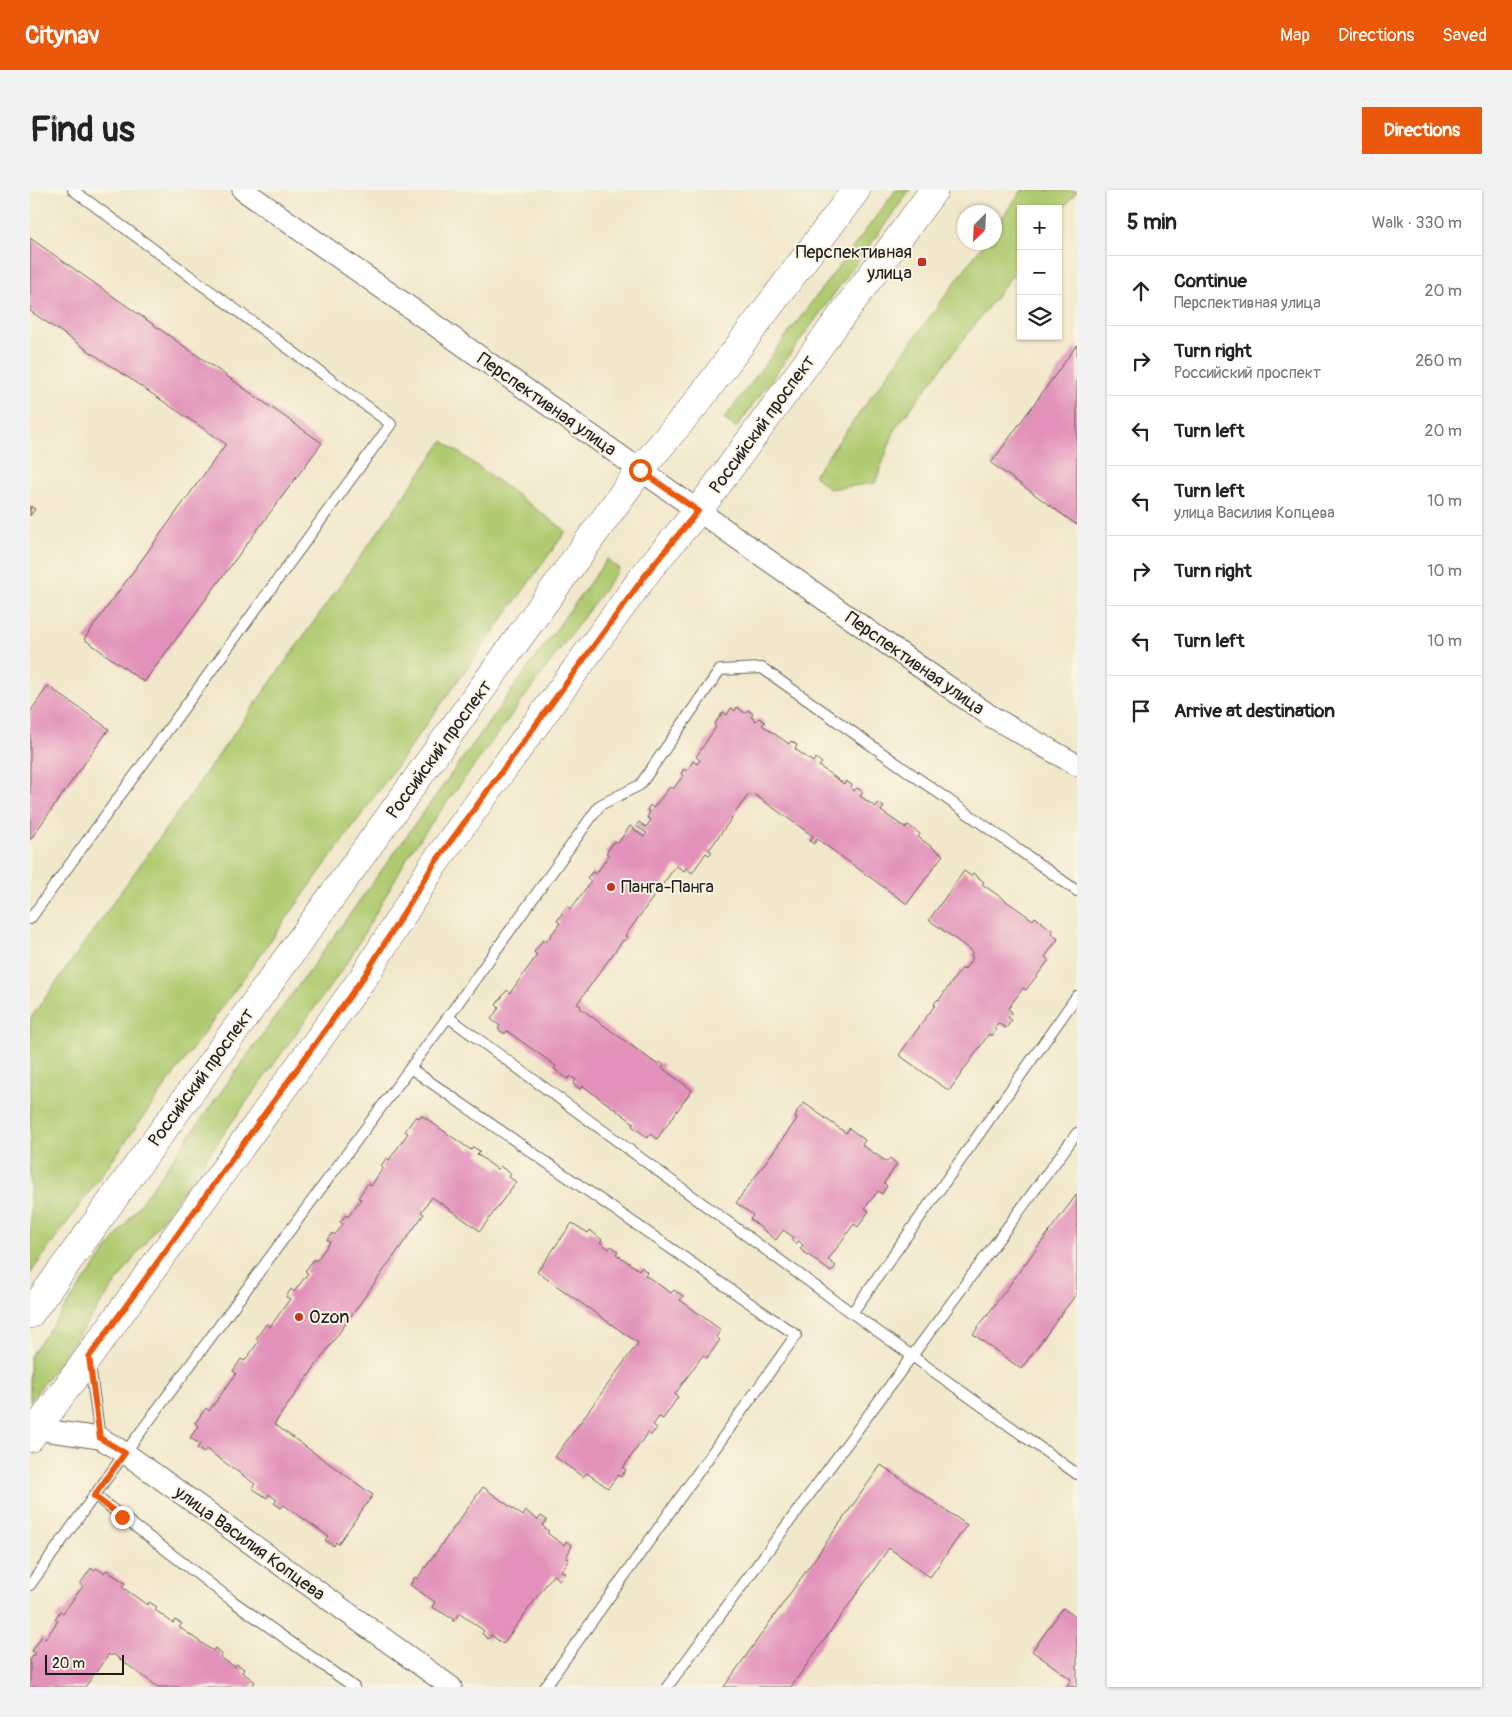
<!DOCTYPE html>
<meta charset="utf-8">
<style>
:root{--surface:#fff;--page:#f2f2f2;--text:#222;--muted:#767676;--line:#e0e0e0;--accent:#ea580c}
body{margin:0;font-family:Pangolin,sans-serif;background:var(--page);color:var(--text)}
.controls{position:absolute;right:15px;top:15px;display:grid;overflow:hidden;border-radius:0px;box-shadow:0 1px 4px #0004}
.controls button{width:45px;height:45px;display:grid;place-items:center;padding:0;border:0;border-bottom:1px solid var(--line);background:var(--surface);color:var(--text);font:25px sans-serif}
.compass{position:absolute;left:927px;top:15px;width:45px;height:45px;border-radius:50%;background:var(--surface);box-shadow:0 1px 4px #0004;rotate:204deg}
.scale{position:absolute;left:15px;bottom:12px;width:79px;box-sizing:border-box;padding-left:5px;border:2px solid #1c1c1c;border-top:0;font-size:14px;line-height:18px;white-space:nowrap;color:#1c1c1c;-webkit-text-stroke:4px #fcf5e5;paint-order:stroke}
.stop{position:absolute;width:15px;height:15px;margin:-11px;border:4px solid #ea580c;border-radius:50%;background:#fff}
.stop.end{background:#ea580c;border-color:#fff;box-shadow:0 1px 5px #0008}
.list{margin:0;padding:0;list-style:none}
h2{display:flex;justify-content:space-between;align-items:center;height:65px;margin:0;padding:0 20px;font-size:21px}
h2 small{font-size:16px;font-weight:400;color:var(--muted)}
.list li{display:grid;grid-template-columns:32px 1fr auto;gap:15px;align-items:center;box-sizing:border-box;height:70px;padding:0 20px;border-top:1px solid var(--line)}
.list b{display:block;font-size:19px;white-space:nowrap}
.list p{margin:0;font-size:16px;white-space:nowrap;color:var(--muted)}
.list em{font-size:16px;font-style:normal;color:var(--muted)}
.icon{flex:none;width:28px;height:28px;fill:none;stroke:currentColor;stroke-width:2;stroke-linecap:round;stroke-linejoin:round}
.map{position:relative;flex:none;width:1047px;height:1497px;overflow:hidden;border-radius:0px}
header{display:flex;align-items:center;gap:30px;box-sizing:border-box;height:70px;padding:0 25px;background:var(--accent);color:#fff}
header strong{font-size:24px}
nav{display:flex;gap:28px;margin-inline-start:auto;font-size:18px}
.intro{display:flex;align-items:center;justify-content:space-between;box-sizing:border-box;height:120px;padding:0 30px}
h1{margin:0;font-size:35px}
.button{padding:12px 22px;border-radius:0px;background:var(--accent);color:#fff;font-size:18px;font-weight:700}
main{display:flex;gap:30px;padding:0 30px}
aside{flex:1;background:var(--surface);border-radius:0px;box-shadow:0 1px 4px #0004}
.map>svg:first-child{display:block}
</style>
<header>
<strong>Citynav</strong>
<nav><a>Map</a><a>Directions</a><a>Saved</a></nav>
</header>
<div class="intro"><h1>Find us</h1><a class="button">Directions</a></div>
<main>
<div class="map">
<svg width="1047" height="1497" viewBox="0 0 1047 1497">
<rect width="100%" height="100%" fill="#fcf5e5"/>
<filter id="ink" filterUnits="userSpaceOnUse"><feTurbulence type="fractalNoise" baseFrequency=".02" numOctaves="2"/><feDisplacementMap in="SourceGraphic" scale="10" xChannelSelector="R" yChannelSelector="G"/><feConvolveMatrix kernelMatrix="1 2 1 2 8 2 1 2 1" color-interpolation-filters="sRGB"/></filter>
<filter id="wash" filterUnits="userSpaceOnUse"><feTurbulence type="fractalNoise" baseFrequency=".0096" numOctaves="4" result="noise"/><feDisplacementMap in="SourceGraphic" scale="20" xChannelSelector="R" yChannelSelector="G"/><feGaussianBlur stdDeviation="1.12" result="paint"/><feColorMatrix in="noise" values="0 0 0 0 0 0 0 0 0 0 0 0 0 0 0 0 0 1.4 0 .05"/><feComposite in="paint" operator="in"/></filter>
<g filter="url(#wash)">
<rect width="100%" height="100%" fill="#f1e7ca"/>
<path fill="#afca70" stroke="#667346" d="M866 0H880L706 238 694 229Z
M992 0 1047 1 1028 25V19H991V74L865 239 845 293 799 299 784 285 954 53 964 52 965 38Z
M413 251 536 341 0 1084V829Z
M577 369 589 379 381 661 319 770 0 1212V1166Z"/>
<g id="blocks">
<path fill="#e292ba" d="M0 48 292 253 114 492 54 449 196 254 0 121Z
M1047 155V335L961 273Z
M0 316 5 319 0 326Z
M18 496 79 539 0 650V522Z
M707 517 715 523 718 520 723 524 721 527 726 531 729 528 735 532 732 535 759 554 761 551 767 555 765 559 783 572 786 568 792 573 789 576 814 594 816 591 822 595 820 598 824 601 827 598 833 602 830 606 846 617 848 613 854 617 851 621 876 638 878 635 890 644 888 647 913 665 877 714 787 649 784 654 780 651 783 646 725 605 723 607 719 604 679 660 682 662 679 665 676 663 662 683 656 678 654 681 646 676 595 746 598 747 595 751 593 750 547 814 551 816 550 818 628 875 630 872 634 875 632 878 662 900 627 949 620 944 618 948 602 936 604 933 553 896 550 899 543 894 546 890 540 886 538 889 524 879 526 876 477 841 475 844 468 839 470 836 461 829 469 818 466 815 477 800 480 803 507 765 504 762 513 750 516 752 530 733 527 731 537 716 541 719 561 691 557 688 562 682 566 684 579 665 576 663 584 651 588 653 600 636 614 647 617 643 606 636 609 632 616 637 621 630 617 627 620 622 617 620 620 615 623 618 640 597 643 599 653 586 651 584 654 579 657 581 663 571 667 574 670 570 666 567 686 537 684 535 693 522 697 525 701 518 705 521Z
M934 681 941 686 943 683 954 692 952 694 1003 730 1005 727 1023 741 1021 743 1028 749 1015 767 1019 770 996 800 993 798 978 819 982 822 978 828 982 830 976 838 968 833 964 838 966 840 962 846 959 844 919 901 869 865 905 815 904 814 908 809 909 810 932 778 934 780 943 768 941 765 943 762 899 730Z
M774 913 816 943 819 938 835 950 832 955 857 972 860 968 867 974 854 993 857 996 852 1004 848 1001 835 1018 839 1021 828 1037 824 1034 798 1070 806 1076 801 1082 770 1059 773 1055 769 1051 766 1054 761 1050 763 1047 753 1040 746 1050 720 1029 723 1025 706 1013 767 929 765 927 767 923 766 922Z
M391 925 441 960 443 957 450 961 447 964 467 979 470 976 481 984 479 987 486 992 450 1041 402 1007 391 1022 394 1024 244 1234 343 1305 308 1354 306 1352 304 1356 295 1350 298 1346 254 1315 251 1318 244 1313 247 1310 239 1304 237 1308 222 1298 225 1294 176 1259 174 1263 167 1258 170 1254 160 1248 168 1236 165 1233 176 1218 179 1221 206 1184 203 1181 211 1169 215 1171 229 1151 226 1149 236 1134 240 1137 260 1109 256 1107 261 1099 264 1102 278 1083 275 1081 284 1069 286 1071 300 1052 297 1050 303 1043 305 1045 313 1034 310 1032 316 1025 318 1027 331 1009 328 1008 338 993 341 996 353 978 351 976 356 968 359 970 378 943 375 941 386 926 389 928Z
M1047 1004V1103L991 1179 943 1144Z
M542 1033 558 1043 560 1040 572 1050 570 1052 579 1059 581 1056 588 1061 586 1064 609 1080 611 1077 617 1082 615 1085 641 1103 644 1100 653 1106 650 1110 691 1140 686 1147 690 1150 677 1168 673 1165 645 1204 648 1207 633 1229 629 1227 623 1235 627 1238 621 1245 618 1242 593 1278 596 1280 591 1287 588 1285 578 1298 557 1283 553 1287 525 1267 608 1153 507 1082Z
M851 1275 937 1335 900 1387 859 1358 761 1497H694Z
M453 1297 493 1326 496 1321 508 1330 511 1326 517 1330 512 1336 519 1341 517 1343 534 1355 536 1351 542 1356 536 1368 539 1370 531 1381 535 1383 530 1390 523 1385 473 1454 461 1445 458 1449 452 1444 454 1441 430 1423 423 1432V1429L402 1417 405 1412 380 1395 385 1387 387 1389Z
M61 1378 64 1381 66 1378 74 1383 76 1380 95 1393 92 1397 117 1415 119 1412 127 1417 125 1420 143 1433 145 1430 152 1434 149 1437 183 1461 185 1458 192 1464 190 1467 205 1477 207 1474 214 1479 212 1482 225 1492 221 1497H128L83 1464 81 1466 79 1464 55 1497H0V1470L5 1463 2 1461 12 1446 15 1449 28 1431 25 1429 30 1421 33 1423 53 1396 50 1394Z
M1033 1418 1047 1428V1497H1036L1041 1489 1002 1461Z"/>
</g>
</g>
<g filter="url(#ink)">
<use href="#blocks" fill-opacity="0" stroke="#676359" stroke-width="1"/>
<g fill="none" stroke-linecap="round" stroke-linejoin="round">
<g stroke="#676359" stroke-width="12">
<path id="service" d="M1047 701 732 478 690 480 610 595 570 615 418 827 822 1123 1047 1284
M0 729 361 234 43 0
M380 878 766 1145 515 1497
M822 1123 1047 806
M60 1175 70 1248
M64 1305 204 1412 324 1497
M0 1395 95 1263 418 827
M637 1497 1047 943"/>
</g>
<g stroke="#676359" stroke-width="23">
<path id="minor" d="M213 0 897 482 962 527 1047 575
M6 1239 70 1248 95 1263 421 1497"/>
</g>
<g stroke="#676359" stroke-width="29">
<path id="secondary" d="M0 1124 610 280 665 215 826 0
M0 1248 335 785 404 674 619 379 668 321 904 0"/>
</g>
<use href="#service" stroke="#fff" stroke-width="10"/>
<use href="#minor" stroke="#fff" stroke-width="21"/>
<use href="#secondary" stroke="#fff" stroke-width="28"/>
</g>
</g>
<g fill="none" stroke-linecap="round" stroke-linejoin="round" filter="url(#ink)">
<path stroke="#ea580c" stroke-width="6" d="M92 1327 64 1306 95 1263 70 1248 59 1167 335 785 404 674 620 379 668 321 610 280"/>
</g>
<g fill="#c8321e" stroke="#fcf5e5" stroke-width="2">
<rect x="887" y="67" width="10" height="10" rx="2.5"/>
<circle cx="581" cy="697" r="5"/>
<circle cx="269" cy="1127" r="5"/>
</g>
<g text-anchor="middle" stroke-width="4" stroke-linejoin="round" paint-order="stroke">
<g font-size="18" fill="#1c1c1c" stroke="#fcf5e5" text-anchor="start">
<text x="882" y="68" text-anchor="end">Перспективная<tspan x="882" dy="21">улица</tspan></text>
<text x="591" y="703">Панга-Панга</text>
<text x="279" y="1133">Ozon</text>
</g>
<g font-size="18" fill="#1c1c1c" stroke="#fcf5e5">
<text transform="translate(517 214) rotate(35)" y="6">Перспективная улица</text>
<text transform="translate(732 234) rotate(-54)" y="6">Российский проспект</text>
<text transform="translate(885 473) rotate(35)" y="6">Перспективная улица</text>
<text transform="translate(409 559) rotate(-54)" y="6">Российский проспект</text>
<text transform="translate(171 887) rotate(-54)" y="6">Российский проспект</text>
<text transform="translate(220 1353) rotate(36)" y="6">улица Василия Копцева</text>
</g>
</g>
</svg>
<div class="controls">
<button>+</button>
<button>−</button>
<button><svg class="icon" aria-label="layers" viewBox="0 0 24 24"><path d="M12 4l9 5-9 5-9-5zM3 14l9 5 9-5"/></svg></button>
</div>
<svg class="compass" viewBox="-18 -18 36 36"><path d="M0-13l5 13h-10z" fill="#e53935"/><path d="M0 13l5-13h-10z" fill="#767676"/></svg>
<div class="scale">20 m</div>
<div class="stop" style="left:610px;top:280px"></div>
<div class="stop end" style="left:92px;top:1327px"></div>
</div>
<aside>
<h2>5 min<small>Walk · 330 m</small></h2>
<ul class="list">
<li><svg class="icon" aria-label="ahead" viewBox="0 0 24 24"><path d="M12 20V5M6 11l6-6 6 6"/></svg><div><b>Continue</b><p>Перспективная улица</p></div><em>20 m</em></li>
<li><svg class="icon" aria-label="right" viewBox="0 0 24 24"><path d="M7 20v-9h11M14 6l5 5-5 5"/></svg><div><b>Turn right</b><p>Российский проспект</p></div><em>260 m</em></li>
<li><svg class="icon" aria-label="left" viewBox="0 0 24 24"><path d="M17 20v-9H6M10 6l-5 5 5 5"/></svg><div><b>Turn left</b></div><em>20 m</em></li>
<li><svg class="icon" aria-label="left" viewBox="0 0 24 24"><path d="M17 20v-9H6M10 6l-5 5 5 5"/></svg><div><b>Turn left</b><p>улица Василия Копцева</p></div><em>10 m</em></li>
<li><svg class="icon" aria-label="right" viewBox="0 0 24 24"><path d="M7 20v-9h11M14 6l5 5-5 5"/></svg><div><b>Turn right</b></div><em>10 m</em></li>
<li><svg class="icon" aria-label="left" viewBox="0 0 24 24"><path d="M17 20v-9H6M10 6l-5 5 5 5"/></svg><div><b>Turn left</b></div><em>10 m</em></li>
<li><svg class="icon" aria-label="arrive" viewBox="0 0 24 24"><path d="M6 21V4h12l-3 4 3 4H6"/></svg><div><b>Arrive at destination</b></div></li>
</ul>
</aside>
</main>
